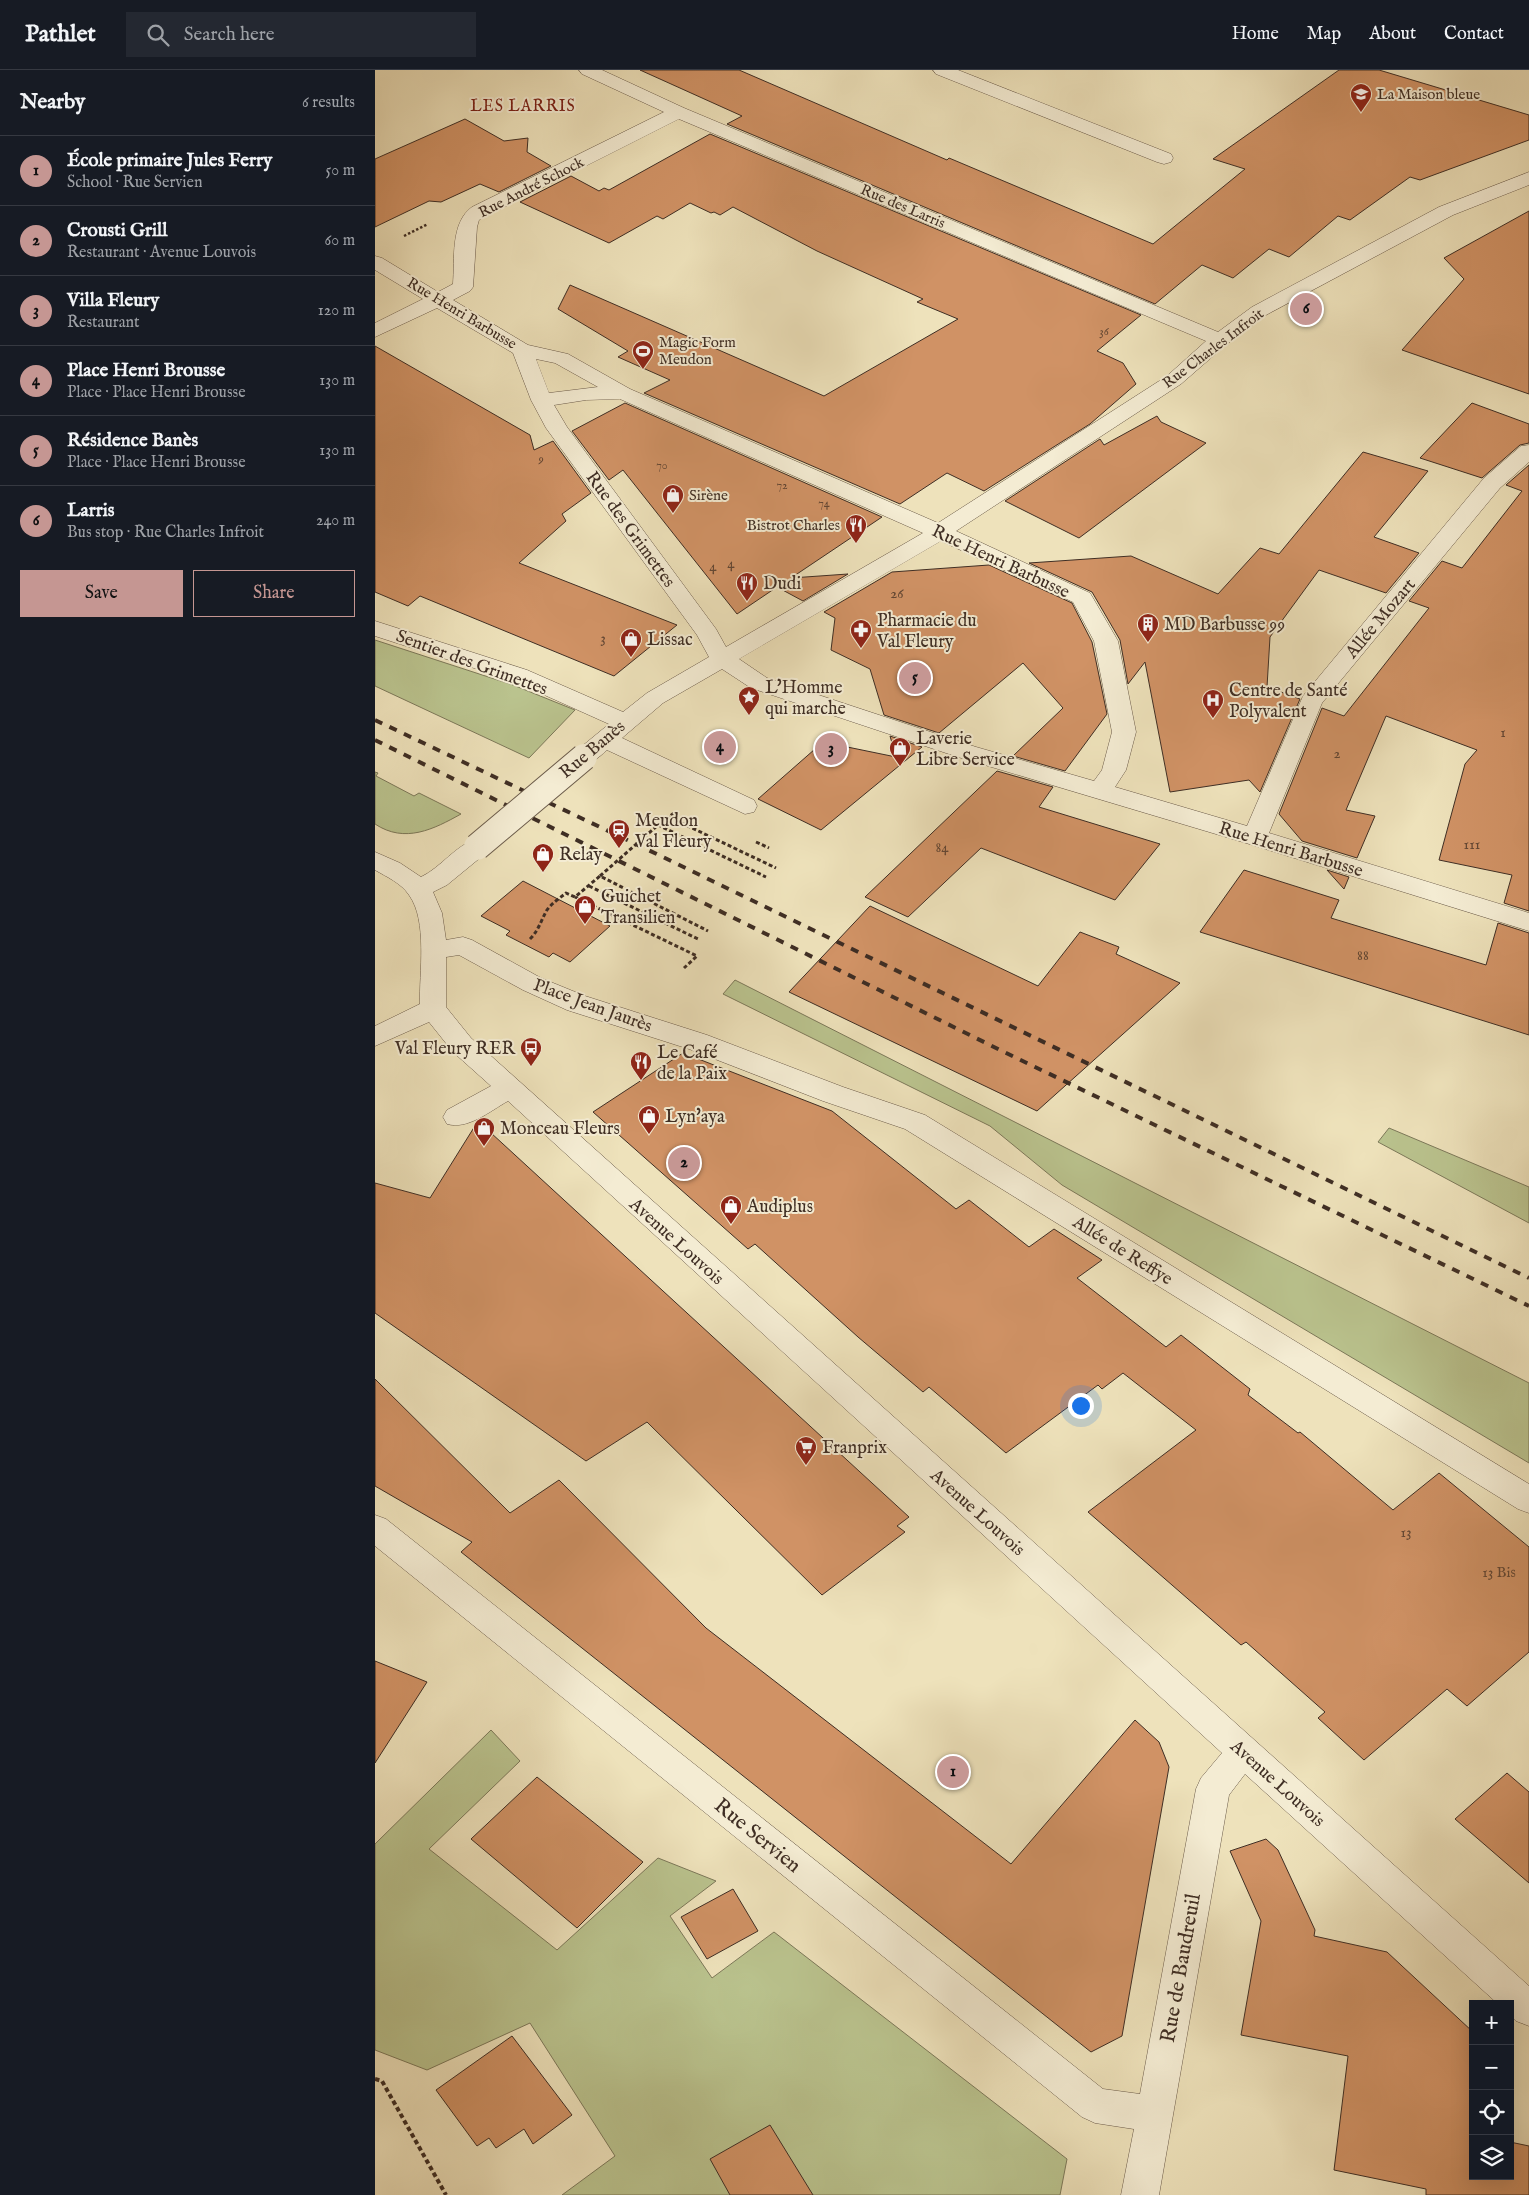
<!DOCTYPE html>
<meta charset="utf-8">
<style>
:root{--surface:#171b24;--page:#242831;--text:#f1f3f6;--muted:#9ea1a6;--line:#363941;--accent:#c59692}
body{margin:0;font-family:"IM FELL English",serif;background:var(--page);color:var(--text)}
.controls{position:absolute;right:15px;bottom:15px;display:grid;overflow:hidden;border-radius:0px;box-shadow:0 5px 20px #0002}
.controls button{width:45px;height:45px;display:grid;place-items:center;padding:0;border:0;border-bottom:1px solid var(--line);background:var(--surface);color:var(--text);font:25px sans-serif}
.you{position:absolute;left:705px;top:1335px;width:18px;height:18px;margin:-12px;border:4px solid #fff;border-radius:50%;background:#1a73e8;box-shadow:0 0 0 8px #1a73e833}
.badge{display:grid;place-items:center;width:32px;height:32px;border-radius:50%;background:var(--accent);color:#111;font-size:16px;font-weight:700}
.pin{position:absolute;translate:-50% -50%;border:2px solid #fff;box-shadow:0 1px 5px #0006}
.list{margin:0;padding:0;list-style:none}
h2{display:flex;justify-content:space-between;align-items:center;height:65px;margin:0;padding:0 20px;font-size:21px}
h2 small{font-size:16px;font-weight:400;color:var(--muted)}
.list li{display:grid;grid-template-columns:32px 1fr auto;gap:15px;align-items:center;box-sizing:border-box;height:70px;padding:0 20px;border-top:1px solid var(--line)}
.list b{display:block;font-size:19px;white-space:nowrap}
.list p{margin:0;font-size:16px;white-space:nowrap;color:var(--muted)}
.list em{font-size:16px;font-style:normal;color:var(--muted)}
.actions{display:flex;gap:10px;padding:15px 20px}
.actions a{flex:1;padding:11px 0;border:1px solid var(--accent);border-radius:0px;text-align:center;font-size:18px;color:var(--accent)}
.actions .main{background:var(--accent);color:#111}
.icon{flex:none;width:28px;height:28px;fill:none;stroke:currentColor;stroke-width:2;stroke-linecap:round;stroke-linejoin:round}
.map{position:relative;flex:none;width:1154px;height:2125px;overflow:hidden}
header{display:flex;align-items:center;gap:30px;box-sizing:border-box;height:70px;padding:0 25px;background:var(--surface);border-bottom:1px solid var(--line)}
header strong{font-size:24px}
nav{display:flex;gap:28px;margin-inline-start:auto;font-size:18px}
.search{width:350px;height:45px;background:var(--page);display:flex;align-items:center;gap:12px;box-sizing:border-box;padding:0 18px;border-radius:0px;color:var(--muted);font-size:19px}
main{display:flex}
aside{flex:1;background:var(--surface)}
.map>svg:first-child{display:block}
</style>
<header>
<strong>Pathlet</strong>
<div class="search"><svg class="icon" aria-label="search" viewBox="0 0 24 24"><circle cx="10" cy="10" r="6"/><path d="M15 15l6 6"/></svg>Search here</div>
<nav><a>Home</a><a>Map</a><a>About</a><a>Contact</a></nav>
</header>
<main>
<aside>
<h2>Nearby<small>6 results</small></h2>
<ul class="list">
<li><span class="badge">1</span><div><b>École primaire Jules Ferry</b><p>School · Rue Servien</p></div><em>50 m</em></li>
<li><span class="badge">2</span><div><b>Crousti Grill</b><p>Restaurant · Avenue Louvois</p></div><em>60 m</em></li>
<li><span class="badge">3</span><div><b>Villa Fleury</b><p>Restaurant</p></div><em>120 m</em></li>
<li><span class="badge">4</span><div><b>Place Henri Brousse</b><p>Place · Place Henri Brousse</p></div><em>130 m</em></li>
<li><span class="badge">5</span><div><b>Résidence Banès</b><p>Place · Place Henri Brousse</p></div><em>130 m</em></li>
<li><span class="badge">6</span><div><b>Larris</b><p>Bus stop · Rue Charles Infroit</p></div><em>240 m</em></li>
</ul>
<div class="actions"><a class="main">Save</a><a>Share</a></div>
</aside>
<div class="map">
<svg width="1154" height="2125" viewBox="0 0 1154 2125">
<rect width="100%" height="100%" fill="#eee2bb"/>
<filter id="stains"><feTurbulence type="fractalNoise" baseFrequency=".004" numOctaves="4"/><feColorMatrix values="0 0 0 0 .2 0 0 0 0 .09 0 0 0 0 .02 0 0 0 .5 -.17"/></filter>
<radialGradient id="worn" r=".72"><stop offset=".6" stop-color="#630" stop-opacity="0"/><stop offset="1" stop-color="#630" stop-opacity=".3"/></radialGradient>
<path fill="#bac38e" stroke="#7c7859" d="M0 570 138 615 200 640 154 688 0 616Z
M0 702 3 703 1 706 39 726 44 723 86 744C59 759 30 774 0 754Z
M360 910 1154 1313V1393L687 1115 615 1056 348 924Z
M1014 1058 1154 1117V1153L1003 1072Z
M116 1660 145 1691 54 1779 182 1880 283 1788 341 1811 295 1846 337 1908 399 1862 692 2089 685 2125H187L240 2086 155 1953 52 2000 0 1980V1774Z"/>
<path fill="#d09265" stroke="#3f2e24" d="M265 0H364L572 90 574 88 778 174 870 99 838 89 964 0H1004L1154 45V70L1045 110 1035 107 975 150 963 146 914 187 894 179 858 208 827 195 780 234 352 54 367 46Z
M90 49 129 71 153 68 152 82 176 96 124 122 105 114 66 132 54 131 0 157V89Z
M335 64 766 245 722 281 748 293 761 314 715 354 609 421 572 403 525 434 269 323 295 310 243 287 253 281 183 239 195 215 449 326 583 249 542 232 548 229 442 181 358 137 345 145 339 142 336 143 315 133 288 149 282 146 234 173 145 132 196 106 224 121 229 118 234 120Z
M1154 141V324L1027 280 1089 209 1069 188Z
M0 276 155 365 159 380 178 371 216 423 187 444 191 451 144 493 302 555 239 606 45 526 33 536 0 522Z
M250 333 507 447 416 508 473 504 428 531 402 517 362 544 248 400 234 410 197 361Z
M1097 333 1154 354V373L1145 375 1107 408 1045 388Z
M782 346 786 352 831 373 704 468 630 431 725 369 729 375Z
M988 382 1053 401 999 467 1044 483 1011 523 944 500 895 567 892 617 925 629 885 722 874 710 795 722 770 592 753 614 745 570 717 522 654 493 756 486 843 524 885 478 904 484Z
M1154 395V841L1129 833 1137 805 1064 790 1090 694 1102 680 1011 646 971 740 1000 746 982 788 927 771 904 744 947 638 969 646 1054 538 1034 531 1067 491 1087 498 1147 421 1131 415Z
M614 495 697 533 717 572 732 644 690 701 638 686 688 638 648 593 564 663 509 645 495 599 456 580 460 548 449 542 517 502Z
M515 666 547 677 446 760 383 729 448 672 521 687Z
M622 701 678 717 664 737 785 774 740 830 606 778 533 847 490 827Z
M869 800 964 830 956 848 1111 895 1123 853 1154 863V965L825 862Z
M952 800 974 807 969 819Z
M148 811 235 856 195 892 178 883 174 887 131 865 135 861 106 846Z
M495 836 663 916 705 862 744 877 741 884 805 913 662 1041 414 922Z
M308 983 457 1041 581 1139 594 1130 654 1177 679 1159 727 1190 702 1208 791 1277 806 1265 875 1319 873 1325 923 1363 925 1362 1018 1440 1064 1403 1154 1477V1582L1092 1636 1072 1619 989 1690 943 1648 950 1642 871 1572 866 1575 713 1442 821 1360 748 1303 727 1319 723 1315 631 1383 554 1317 548 1322 483 1267 380 1174 373 1179 218 1042Z
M103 1051 534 1447 522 1456 530 1462 447 1525 272 1352 211 1391 0 1243V1113L55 1128Z
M0 1309 135 1443 184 1410 331 1558 636 1794 760 1650 784 1672 794 1697 747 1966 716 1982 86 1482 97 1472 0 1416Z
M0 1591 52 1612 0 1693Z
M1132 1703 1154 1722V1813L1080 1749Z
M162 1707 268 1792 202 1858 96 1769Z
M891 1769 903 1780 940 1860 939 1866 1012 1882 1098 1962V2106H1135V2072L1154 2076V2125H1051V2119L959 2100 973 1986 866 1965 886 1851 855 1781Z
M358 1819 383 1861 332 1889 306 1847Z
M137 1966 197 2045 158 2074 149 2059 121 2078 114 2068 102 2076 61 2020Z
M395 2055 438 2125H355L335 2089Z"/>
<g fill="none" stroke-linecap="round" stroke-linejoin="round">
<g stroke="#6b5b4a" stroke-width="1">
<path id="minor" d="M204 0H227L309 38 843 262 877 237 1064 137 1154 102V115L1078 145 891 245 852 274 806 314 581 461 715 523 718 528 743 571 761 662 751 700 740 717 872 756 928 626 1109 408 1146 376 1154 375V392L1125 418 947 633 894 763 1154 843V861L871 773 583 687 376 618 347 599 288 633 247 668 379 730 382 736 379 742 370 744 232 680C222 689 215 696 200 692L197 687 200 682 234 654 136 610 0 566V551L152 600 248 642 272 623 334 587 322 565 171 358 156 330 138 283 62 238 0 267V253L48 229 0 200V186L7 188 63 222 78 214C80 189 75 153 97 137L289 42 207 4ZM304 49 831 271 792 306 563 453 255 319 193 284 153 275 78 230 95 221 98 217 102 157 104 150ZM161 289 180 293 223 317 174 323ZM245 329 548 463 351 577 341 559 192 357 179 335 211 330ZM566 471 698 532 719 571 737 662 727 700 719 711 601 677 392 608 364 589Z
M558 0H583L796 84 798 88 796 92 789 94 782 92 561 4Z
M102 769 111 771 114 777 111 783 72 815 58 822 67 843 71 870 88 867 97 870 166 908 210 926 332 965 468 1017 550 1045 1154 1414V1443L1143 1439 530 1059 448 1031 314 979 192 940 148 920 84 885 71 887V937L96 968 1154 1916V1956L1141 1951 1135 1945V1934H1123L870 1704 854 1725 784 2125H746L759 2059 720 2053 707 2047 0 1476V1445L11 1449 728 2019 765 2024 821 1719 826 1708 847 1683 133 1031C115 1041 93 1060 72 1054L68 1047 72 1040 116 1016 78 982 54 952 0 976V956L45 934C44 903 53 851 34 825 26 813 12 807 0 800V782L25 793 46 807C67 797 80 775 102 769Z"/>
</g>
<path stroke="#3f2e24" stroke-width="2.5" stroke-dasharray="2.5 2" stroke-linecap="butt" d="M29 166 53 154"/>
<path stroke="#3f2e24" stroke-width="3" stroke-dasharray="4 2.5" stroke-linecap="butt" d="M299 743 283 755 391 807
M294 747 401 798
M381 772 394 778
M214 816 323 869
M200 827 322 886 309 898
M155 869C164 860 166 850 172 840 177 833 185 828 191 823L200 827 225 806 333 861"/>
<path stroke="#3f2e24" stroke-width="4" stroke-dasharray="4.5 3" stroke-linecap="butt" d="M0 2009 7 2011 71 2125"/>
<use href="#minor" fill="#f4ecd3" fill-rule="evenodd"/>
<path stroke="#3f2e24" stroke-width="4" stroke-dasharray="8 8" stroke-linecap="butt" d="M0 650 290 788 1154 1208
M0 670 625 980 1154 1236"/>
<g stroke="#6b5b4a" stroke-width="28" stroke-linecap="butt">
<path id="minor-bridge" d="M102 777 209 687"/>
</g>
<path stroke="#3f2e24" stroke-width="3" stroke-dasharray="4 2.5" stroke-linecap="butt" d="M225 806 283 755"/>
<use href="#minor-bridge" stroke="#f4ecd3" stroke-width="26"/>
</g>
<defs>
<g id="school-pin" transform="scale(1.125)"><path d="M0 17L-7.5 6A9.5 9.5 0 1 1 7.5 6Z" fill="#8f2418" stroke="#f4ecd3"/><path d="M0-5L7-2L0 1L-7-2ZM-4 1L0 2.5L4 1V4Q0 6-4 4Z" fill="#fff"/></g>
<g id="stadium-pin" transform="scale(1.125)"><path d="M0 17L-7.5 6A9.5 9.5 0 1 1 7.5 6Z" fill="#8f2418" stroke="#f4ecd3"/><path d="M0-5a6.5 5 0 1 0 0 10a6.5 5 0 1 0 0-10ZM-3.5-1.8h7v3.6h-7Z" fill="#fff"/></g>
<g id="shop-pin" transform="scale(1.125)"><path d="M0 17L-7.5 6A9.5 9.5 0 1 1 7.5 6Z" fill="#8f2418" stroke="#f4ecd3"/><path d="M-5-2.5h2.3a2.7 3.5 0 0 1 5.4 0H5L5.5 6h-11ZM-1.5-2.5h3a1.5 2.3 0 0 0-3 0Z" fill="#fff"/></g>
<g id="restaurant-pin" transform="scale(1.125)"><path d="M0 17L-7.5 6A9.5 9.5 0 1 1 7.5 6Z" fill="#8f2418" stroke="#f4ecd3"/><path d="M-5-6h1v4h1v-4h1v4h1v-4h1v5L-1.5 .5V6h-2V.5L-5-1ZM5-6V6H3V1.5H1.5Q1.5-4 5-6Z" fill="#fff"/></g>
<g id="building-pin" transform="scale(1.125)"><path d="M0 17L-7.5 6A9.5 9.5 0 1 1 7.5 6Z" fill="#8f2418" stroke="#f4ecd3"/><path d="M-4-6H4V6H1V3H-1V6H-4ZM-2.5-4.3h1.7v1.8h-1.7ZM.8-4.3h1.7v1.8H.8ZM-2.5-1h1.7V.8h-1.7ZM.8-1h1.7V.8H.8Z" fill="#fff"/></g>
<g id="pharmacy-pin" transform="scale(1.125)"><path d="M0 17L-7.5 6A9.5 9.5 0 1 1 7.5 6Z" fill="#8f2418" stroke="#f4ecd3"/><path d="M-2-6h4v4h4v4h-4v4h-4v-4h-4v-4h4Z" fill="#fff"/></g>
<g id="sight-pin" transform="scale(1.125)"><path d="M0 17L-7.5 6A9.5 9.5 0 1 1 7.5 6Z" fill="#8f2418" stroke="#f4ecd3"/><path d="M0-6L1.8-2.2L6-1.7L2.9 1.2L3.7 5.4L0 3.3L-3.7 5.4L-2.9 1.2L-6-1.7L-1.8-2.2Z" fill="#fff"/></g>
<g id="hospital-pin" transform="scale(1.125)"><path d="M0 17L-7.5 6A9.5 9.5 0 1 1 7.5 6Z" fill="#8f2418" stroke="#f4ecd3"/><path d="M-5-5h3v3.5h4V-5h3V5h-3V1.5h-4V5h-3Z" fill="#fff"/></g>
<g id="station-pin" transform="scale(1.125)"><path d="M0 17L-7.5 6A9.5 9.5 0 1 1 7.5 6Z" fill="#8f2418" stroke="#f4ecd3"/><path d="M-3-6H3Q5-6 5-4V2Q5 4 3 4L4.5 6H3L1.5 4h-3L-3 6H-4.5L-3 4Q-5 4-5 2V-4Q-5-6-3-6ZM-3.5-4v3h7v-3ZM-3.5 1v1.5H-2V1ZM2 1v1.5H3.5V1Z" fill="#fff"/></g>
<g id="bus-pin" transform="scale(1.125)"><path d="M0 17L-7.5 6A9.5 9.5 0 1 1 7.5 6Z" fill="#8f2418" stroke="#f4ecd3"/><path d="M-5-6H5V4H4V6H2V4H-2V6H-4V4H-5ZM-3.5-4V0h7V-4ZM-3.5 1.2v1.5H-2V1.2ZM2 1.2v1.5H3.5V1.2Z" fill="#fff"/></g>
<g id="supermarket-pin" transform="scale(1.125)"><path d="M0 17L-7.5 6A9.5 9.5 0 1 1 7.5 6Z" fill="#8f2418" stroke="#f4ecd3"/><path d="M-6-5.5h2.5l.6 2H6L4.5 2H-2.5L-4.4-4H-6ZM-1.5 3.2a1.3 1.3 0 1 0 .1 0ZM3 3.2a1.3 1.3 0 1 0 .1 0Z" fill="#fff"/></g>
</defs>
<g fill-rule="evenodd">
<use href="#school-pin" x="986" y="24"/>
<use href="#stadium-pin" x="268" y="281"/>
<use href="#shop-pin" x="298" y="425"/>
<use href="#restaurant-pin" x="481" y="455"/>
<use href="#restaurant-pin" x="372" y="513"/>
<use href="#building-pin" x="773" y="554"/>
<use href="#pharmacy-pin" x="486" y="560"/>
<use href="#shop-pin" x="256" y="569"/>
<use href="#sight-pin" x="374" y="627"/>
<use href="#hospital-pin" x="838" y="630"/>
<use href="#shop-pin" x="525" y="678"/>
<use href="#station-pin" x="244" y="760"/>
<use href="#shop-pin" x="168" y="784"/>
<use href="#shop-pin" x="210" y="836"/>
<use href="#bus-pin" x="156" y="978"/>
<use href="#restaurant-pin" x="266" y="992"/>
<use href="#shop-pin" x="274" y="1046"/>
<use href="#shop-pin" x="109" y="1058"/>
<use href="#shop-pin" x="356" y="1136"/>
<use href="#supermarket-pin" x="431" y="1377"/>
</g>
<g text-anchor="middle" stroke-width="4" stroke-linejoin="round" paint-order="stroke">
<g font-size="12" fill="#634734">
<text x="729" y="265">36</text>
<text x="166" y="393">9</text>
<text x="287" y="399">70</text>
<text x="407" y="419">72</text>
<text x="449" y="437">74</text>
</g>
<g font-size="15" fill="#3f2e24" stroke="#f4ecd3" text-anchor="start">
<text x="1002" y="29">La Maison bleue</text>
<text x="284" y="277">Magic Form<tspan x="284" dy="17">Meudon</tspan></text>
<text x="314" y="430">Sirène</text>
<text x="465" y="460" text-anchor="end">Bistrot Charles</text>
</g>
<g font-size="15" fill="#3f2e24" stroke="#f4ecd3">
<text transform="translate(156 117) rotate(-27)" y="5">Rue André Schock</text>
<text transform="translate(528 136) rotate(23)" y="5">Rue des Larris</text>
<text transform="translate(87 243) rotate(31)" y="5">Rue Henri Barbusse</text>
<text transform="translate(838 278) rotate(-37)" y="5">Rue Charles Infroit</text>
</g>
<g font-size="15" fill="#634734">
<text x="356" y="498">4</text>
<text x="338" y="501">4</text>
<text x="522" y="528">26</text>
<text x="228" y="573">3</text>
<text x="1128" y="667">1</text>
<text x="962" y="688">2</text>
<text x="1097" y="779">111</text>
<text x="567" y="782">84</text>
<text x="988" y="890">88</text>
<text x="1031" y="1467">13</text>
<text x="1124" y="1507">13 Bis</text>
</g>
<g font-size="16" letter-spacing="1" fill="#7a1f14" stroke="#f4ecd3">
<text x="148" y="41">LES LARRIS</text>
</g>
<g font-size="18" fill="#3f2e24" stroke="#f4ecd3">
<text transform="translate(256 459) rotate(54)" y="6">Rue des Grimettes</text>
<text transform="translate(626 491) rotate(25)" y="6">Rue Henri Barbusse</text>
<text transform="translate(1005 548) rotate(-50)" y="6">Allée Mozart</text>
<text transform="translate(97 592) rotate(20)" y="6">Sentier des Grimettes</text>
<text transform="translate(217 679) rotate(-40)" y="6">Rue Banès</text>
<text transform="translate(916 779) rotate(17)" y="6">Rue Henri Barbusse</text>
<text transform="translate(218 935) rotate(20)" y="6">Place Jean Jaurès</text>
<text transform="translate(302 1171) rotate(42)" y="6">Avenue Louvois</text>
<text transform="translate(748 1180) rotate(32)" y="6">Allée de Reffye</text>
<text transform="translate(603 1442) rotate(42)" y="6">Avenue Louvois</text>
<text transform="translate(903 1713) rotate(42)" y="6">Avenue Louvois</text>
</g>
<g font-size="18" fill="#3f2e24" stroke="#f4ecd3" text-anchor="start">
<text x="388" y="519">Dudi</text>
<text x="502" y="556">Pharmacie du<tspan x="502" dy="21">Val Fleury</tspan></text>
<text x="789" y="560">MD Barbusse 99</text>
<text x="272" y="575">Lissac</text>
<text x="390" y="623">L'Homme<tspan x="390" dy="21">qui marche</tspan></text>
<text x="854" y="626">Centre de Santé<tspan x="854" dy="21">Polyvalent</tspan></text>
<text x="541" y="674">Laverie<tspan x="541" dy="21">Libre Service</tspan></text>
<text x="260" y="756">Meudon<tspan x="260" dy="21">Val Fleury</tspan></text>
<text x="184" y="790">Relay</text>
<text x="226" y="832">Guichet<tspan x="226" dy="21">Transilien</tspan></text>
<text x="140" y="984" text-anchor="end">Val Fleury RER</text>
<text x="282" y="988">Le Café<tspan x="282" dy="21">de la Paix</tspan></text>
<text x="290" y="1052">Lyn'aya</text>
<text x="125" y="1064">Monceau Fleurs</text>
<text x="372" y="1142">Audiplus</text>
<text x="447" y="1383">Franprix</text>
</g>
<g font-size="21" fill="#3f2e24" stroke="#f4ecd3">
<text transform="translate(383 1765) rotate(39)" y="7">Rue Servien</text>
<text transform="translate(805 1898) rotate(-80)" y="7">Rue de Baudreuil</text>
</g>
</g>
<rect width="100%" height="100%" filter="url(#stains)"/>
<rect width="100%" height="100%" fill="url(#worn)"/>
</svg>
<div class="controls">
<button>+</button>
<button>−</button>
<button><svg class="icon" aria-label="locate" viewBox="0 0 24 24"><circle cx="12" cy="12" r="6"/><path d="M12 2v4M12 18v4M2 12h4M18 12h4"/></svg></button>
<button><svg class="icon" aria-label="layers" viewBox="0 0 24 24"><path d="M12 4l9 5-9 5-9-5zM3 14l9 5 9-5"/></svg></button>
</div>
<div class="you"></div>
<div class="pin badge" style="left:578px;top:1702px">1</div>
<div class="pin badge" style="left:309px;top:1093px">2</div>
<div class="pin badge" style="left:456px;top:679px">3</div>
<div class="pin badge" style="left:345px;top:677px">4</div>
<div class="pin badge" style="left:540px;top:608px">5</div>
<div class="pin badge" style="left:931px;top:239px">6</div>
</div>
</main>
